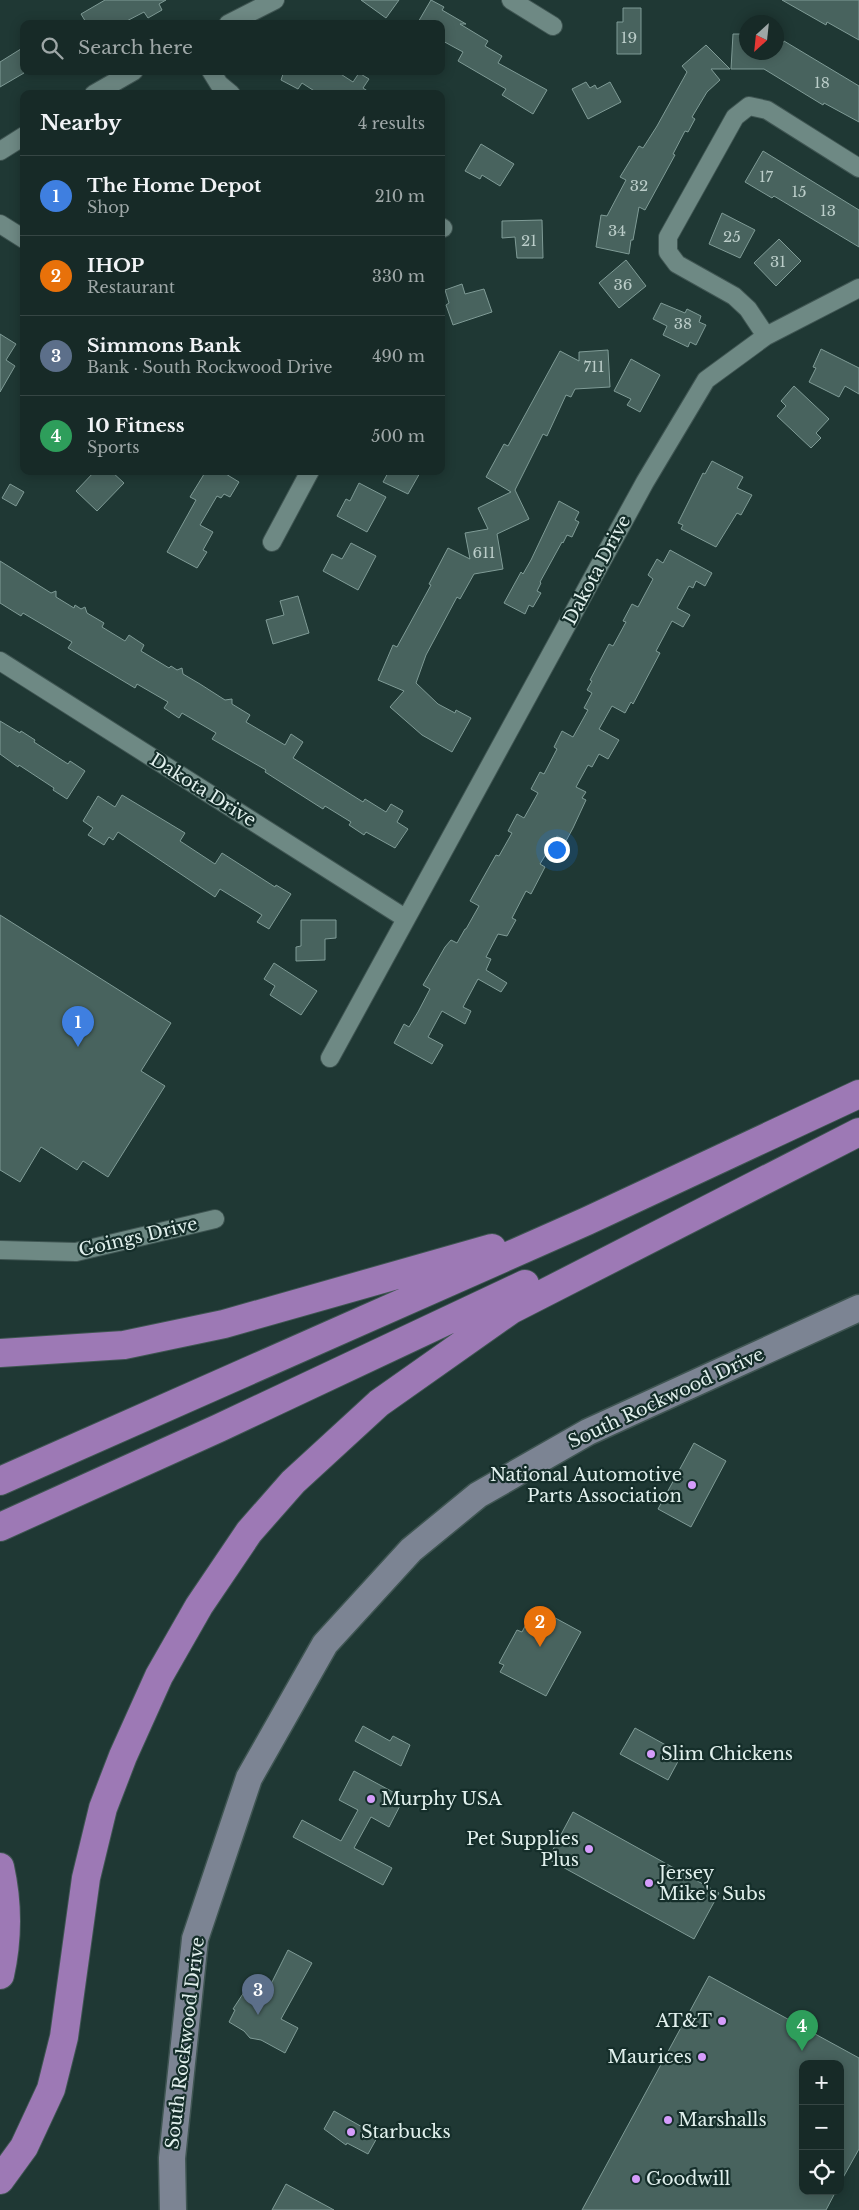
<!DOCTYPE html>
<meta charset="utf-8">
<style>
:root{--surface:#172a27;--page:#243633;--text:#f1f3f6;--muted:#9ea7a7;--line:#364644;--accent:#8c9099}
body{margin:0;font-family:"Libre Baskerville",serif;background:var(--page);color:var(--text)}
.controls{position:absolute;right:15px;bottom:15px;display:grid;overflow:hidden;border-radius:10px;box-shadow:0 2px 12px #0003}
.controls button{width:45px;height:45px;display:grid;place-items:center;padding:0;border:0;border-bottom:1px solid var(--line);background:var(--surface);color:var(--text);font:25px sans-serif}
.compass{position:absolute;left:739px;top:15px;width:45px;height:45px;border-radius:50%;background:var(--surface);box-shadow:0 2px 12px #0003;rotate:207deg}
.you{position:absolute;left:556px;top:849px;width:18px;height:18px;margin:-12px;border:4px solid #fff;border-radius:50%;background:#1a73e8;box-shadow:0 0 0 8px #1a73e833}
.badge{display:grid;place-items:center;width:32px;height:32px;border-radius:50%;background:var(--accent);color:#fff;font-size:16px;font-weight:700}
.pin{position:absolute;translate:-50% -41px;filter:drop-shadow(0 1px 2px #0008)}
.pin::after{content:'';position:absolute;top:26px;width:18px;height:15px;background:inherit;clip-path:polygon(0 0,100% 0,50% 100%)}
.list{margin:0;padding:0;list-style:none}
h2{display:flex;justify-content:space-between;align-items:center;height:65px;margin:0;padding:0 20px;font-size:21px}
h2 small{font-size:16px;font-weight:400;color:var(--muted)}
.list li{display:grid;grid-template-columns:32px 1fr auto;gap:15px;align-items:center;box-sizing:border-box;height:80px;padding:0 20px;border-top:1px solid var(--line)}
.list b{display:block;font-size:19px;white-space:nowrap}
.list p{margin:0;font-size:16px;white-space:nowrap;color:var(--muted)}
.list em{font-size:16px;font-style:normal;color:var(--muted)}
.icon{flex:none;width:28px;height:28px;fill:none;stroke:currentColor;stroke-width:2;stroke-linecap:round;stroke-linejoin:round}
.map{position:relative;flex:none;width:859px;height:2210px;overflow:hidden}
.search{position:absolute;background:var(--surface);box-shadow:0 2px 12px #0003;left:20px;top:20px;width:425px;height:55px;display:flex;align-items:center;gap:12px;box-sizing:border-box;padding:0 18px;border-radius:10px;color:var(--muted);font-size:19px}
.panel{position:absolute;background:var(--surface);box-shadow:0 2px 12px #0003;left:20px;top:90px;width:425px;height:385px;border-radius:10px}
.map>svg:first-child{display:block}
</style>
<div class="map">
<svg width="859" height="2210" viewBox="0 0 859 2210">
<rect width="100%" height="100%" fill="#1f3834"/>
<path fill="#48635e" stroke="#7f9b96" d="M105 0H166L159 4 162 10 148 18 144 12 121 24H87L81 14Z
M361 0H399L386 18Z
M431 0 444 7 442 10 466 24H460L488 41 485 46 502 56 498 63 547 90 533 114 502 95 506 89 458 61 463 52 441 40V24H417Z
M782 0H859V40L827 22 826 25Z
M623 8H641V54H617V22H623Z
M733 34H746V52H777L784 41 859 86V122L824 103 823 105 764 69H731Z
M706 45 730 69H711L720 80 707 92 692 117 695 119 688 132 685 131 673 154 675 155 645 210 639 207 633 240H631L629 254 596 247 601 215 607 216 626 180 620 177 639 146 643 148 657 126 687 72 682 66Z
M24 47V73L0 87V62Z
M284 71H336L353 82 359 73 369 79 363 88 372 94H319L302 83 298 89 281 80Z
M586 82 590 88 595 85 597 89 610 82 621 102 588 119 572 89Z
M481 144 514 164 500 186 482 175 480 179 465 171Z
M763 151 859 210V247L774 196 772 198 745 182Z
M722 213 755 230 740 258 709 244Z
M542 220 543 258H517L515 237 502 238V221Z
M779 239 801 261 776 286 754 263Z
M626 260 646 286 619 308 599 283Z
M462 284 465 294 484 289 492 312 453 325 446 305 449 303 445 290Z
M661 303 685 313 687 309 701 316 699 322 706 325 696 345 690 342 688 347 663 335 667 326 653 319Z
M0 334 16 344 6 360 15 366 0 392Z
M821 349 859 368V394L845 386 839 397 809 382 816 368 813 367Z
M608 350 610 387 575 389 571 397 566 395 547 436 543 434 515 490 529 519 497 534 503 569 474 574 460 599 457 597 426 655 416 683 438 704 455 713 456 710 471 718 452 752 422 735 390 707 404 691 378 680 393 645 397 647 431 585 429 584 448 548 470 559 465 533 488 529 478 508 511 492 486 477 504 444 508 446 560 351 579 361V352Z
M631 359 660 375 640 412 627 405 631 399 614 391Z
M794 386 829 419 816 433 821 438 811 448 777 416 786 406 781 401Z
M712 461 743 477 737 488 752 495 741 515 737 513 716 547 681 529 683 525 678 523 703 473 705 474Z
M95 471H111L124 483 97 511 76 491Z
M206 471H221L239 482 230 497 224 494 221 498 217 496 200 525 213 532 203 550 207 552 197 568 167 552 196 500 190 497Z
M389 471H421L408 494 383 482Z
M359 483 386 497 367 532 337 516 346 499 350 501Z
M10 484 24 492 16 506 2 498Z
M559 501 579 512 575 520 579 522 572 537 567 535 563 543 562 542 540 582 541 583 537 591 541 593 533 607 529 605 525 614 504 603 521 572 523 574 531 560Z
M351 543 376 556 358 590 323 571 332 554 342 559Z
M670 550 712 573 705 586 696 581 693 588 689 586 677 608 690 615 683 627 672 621 656 651 660 653 633 704 631 702 625 713 612 706 599 729 619 740 608 759 599 754 592 767 588 765 576 787 586 792 582 798 586 800 573 828 566 841 557 836 540 864 545 867 531 894 526 891 512 918 516 920 507 936 498 934 486 957 491 959 486 970 507 983 501 992 478 979 463 1007 471 1011 465 1024 442 1011 428 1037 443 1045 432 1064 394 1043 404 1024 409 1027 418 1012 430 989 423 985 445 947 451 940 457 943 465 929H466L479 906 470 901 496 855 499 856 512 833 508 831 517 814 524 818 538 793 531 789 540 772 544 774 557 749 554 747 562 731 573 737 588 710 584 708 592 693 587 690 592 681 590 680 609 644 613 646 626 622 623 621 632 604 638 607 653 579 648 575 657 559 663 563Z
M0 561 51 593 56 591V597L74 608 75 605 81 609 85 607 87 613 104 623 102 627 125 641 129 635 144 645 141 651 169 668 171 666 177 670 182 668 183 674 200 684 225 700 232 699V704L250 715 246 722 285 745 291 734 303 742 293 758 363 802 365 799 386 812 391 804 403 811 397 822 408 829 395 848 366 832 364 835 349 825 351 822 325 806 323 809 265 772 266 770 212 739 216 733 182 713 179 718 164 708 168 702 137 684 135 688 68 648 72 642 23 613 21 616 0 603Z
M298 596 309 633 273 644 266 620 284 615 280 601Z
M0 721 20 733 21 731 35 740 34 742 68 764 70 761 85 771 67 799 53 790 54 788 19 765 18 767 0 754Z
M122 795 185 833 180 841 215 864 222 853 275 887 276 885 291 894 269 929 257 922 262 915 220 889 215 897 118 832 113 840 109 837 104 845 88 835 93 828 83 821 98 796 115 807Z
M0 915 171 1023 141 1071 165 1086 108 1177 83 1161 77 1170 41 1147 20 1182 0 1170Z
M301 920H336V938L325 939V960L296 961V947L301 946Z
M274 963 317 991 301 1015 270 995 275 986 264 979Z
M694 1443 726 1461 691 1527 658 1509Z
M535 1607 581 1632 546 1696 500 1672 504 1665 499 1663 517 1630 522 1632Z
M363 1726 390 1741 393 1736 410 1745 401 1766 355 1741Z
M635 1728 682 1754 668 1780 620 1754Z
M354 1771 404 1798 389 1827 371 1817 354 1848 392 1868 383 1885 293 1837 302 1820 341 1841 358 1810 339 1800Z
M573 1812 719 1893 694 1939 548 1859Z
M288 1950 312 1963 281 2019 298 2028 285 2053 261 2040 250 2038 244 2031 229 2022 235 2010 233 2009 250 1983 267 1992Z
M709 1976 859 2058V2149L840 2183V2064H803V2191H836L826 2210H582Z
M334 2111 378 2136 368 2154 347 2143 346 2145 324 2129Z
M286 2184 334 2210H272Z"/>
<g fill="none" stroke-linecap="round" stroke-linejoin="round">
<g stroke="#3f5552" stroke-width="20">
<path id="street" d="M511 0 553 26
M228 24 275 0
M211 71 219 84 231 94
M94 94 134 71
M0 151 24 136
M0 224 24 239
M441 227 443 228
M766 336 748 309 734 296 677 264 668 252V237L735 117 749 106 767 110 859 168
M272 542 310 471
M0 661 405 918
M330 1058 645 482 706 380 766 336 859 288
M0 1250 76 1252 215 1219"/>
</g>
<g stroke="#3f5552" stroke-width="29">
<path id="secondary" d="M173 2210 172 2158 195 1939 249 1778 325 1644 411 1550 478 1495 588 1432 859 1308"/>
</g>
<g stroke="#3f5552" stroke-width="30">
<path id="highway" d="M0 1353 124 1345 224 1324 492 1248
M0 1481 587 1221 859 1094
M0 1527 219 1428 525 1284
M0 1867C8 1903 8 1939 0 1975
M0 2180 24 2147 51 2089 64 2037 86 1878 103 1808 123 1756 159 1676 199 1606 249 1532 293 1482 379 1403 511 1310 859 1132"/>
</g>
<use href="#street" stroke="#6e8984" stroke-width="18"/>
<use href="#secondary" stroke="#7c8493" stroke-width="26"/>
<use href="#highway" stroke="#9d79b5" stroke-width="28"/>
</g>
<g fill="#d59cfb" stroke="#152e2a" stroke-width="2">
<circle cx="692" cy="1485" r="5"/>
<circle cx="651" cy="1754" r="5"/>
<circle cx="371" cy="1799" r="5"/>
<circle cx="589" cy="1849" r="5"/>
<circle cx="649" cy="1883" r="5"/>
<circle cx="722" cy="2021" r="5"/>
<circle cx="702" cy="2057" r="5"/>
<circle cx="668" cy="2120" r="5"/>
<circle cx="351" cy="2132" r="5"/>
<circle cx="636" cy="2179" r="5"/>
</g>
<g text-anchor="middle" stroke-width="4.5" stroke-linejoin="round" paint-order="stroke">
<g font-size="15" fill="#bbcdc9">
<text x="629" y="43">19</text>
<text x="822" y="88">18</text>
<text x="766" y="182">17</text>
<text x="639" y="191">32</text>
<text x="799" y="197">15</text>
<text x="828" y="216">13</text>
<text x="617" y="236">34</text>
<text x="732" y="242">25</text>
<text x="529" y="246">21</text>
<text x="778" y="267">31</text>
<text x="623" y="290">36</text>
<text x="683" y="329">38</text>
<text x="594" y="372">711</text>
<text x="484" y="558">611</text>
</g>
<g font-size="18" fill="#e1f0ed" stroke="#152e2a">
<text transform="translate(597 570) rotate(-62)" y="6">Dakota Drive</text>
<text transform="translate(203 790) rotate(32)" y="6">Dakota Drive</text>
<text transform="translate(138 1237) rotate(-13)" y="6">Goings Drive</text>
<text transform="translate(666 1398) rotate(-25)" y="6">South Rockwood Drive</text>
<text transform="translate(185 2043) rotate(-83)" y="6">South Rockwood Drive</text>
</g>
<g font-size="18" fill="#e1f0ed" stroke="#152e2a" text-anchor="start">
<text x="682" y="1481" text-anchor="end">National Automotive<tspan x="682" dy="21">Parts Association</tspan></text>
<text x="661" y="1760">Slim Chickens</text>
<text x="381" y="1805">Murphy USA</text>
<text x="579" y="1845" text-anchor="end">Pet Supplies<tspan x="579" dy="21">Plus</tspan></text>
<text x="659" y="1879">Jersey<tspan x="659" dy="21">Mike's Subs</tspan></text>
<text x="712" y="2027" text-anchor="end">AT&amp;T</text>
<text x="692" y="2063" text-anchor="end">Maurices</text>
<text x="678" y="2126">Marshalls</text>
<text x="361" y="2138">Starbucks</text>
<text x="646" y="2185">Goodwill</text>
</g>
</g>
</svg>
<div class="controls">
<button>+</button>
<button>−</button>
<button><svg class="icon" aria-label="locate" viewBox="0 0 24 24"><circle cx="12" cy="12" r="6"/><path d="M12 2v4M12 18v4M2 12h4M18 12h4"/></svg></button>
</div>
<svg class="compass" viewBox="-18 -18 36 36"><path d="M0-13l5 13h-10z" fill="#e53935"/><path d="M0 13l5-13h-10z" fill="#9ea7a7"/></svg>
<div class="you"></div>
<div class="pin badge" style="left:78px;top:1047px;background:#3f7fe0">1</div>
<div class="pin badge" style="left:540px;top:1647px;background:#e8710a">2</div>
<div class="pin badge" style="left:258px;top:2015px;background:#5c6f8a">3</div>
<div class="pin badge" style="left:802px;top:2051px;background:#2e9e5b">4</div>
<div class="search"><svg class="icon" aria-label="search" viewBox="0 0 24 24"><circle cx="10" cy="10" r="6"/><path d="M15 15l6 6"/></svg>Search here</div>
<section class="panel">
<h2>Nearby<small>4 results</small></h2>
<ul class="list">
<li><span class="badge" style="background:#3f7fe0">1</span><div><b>The Home Depot</b><p>Shop</p></div><em>210 m</em></li>
<li><span class="badge" style="background:#e8710a">2</span><div><b>IHOP</b><p>Restaurant</p></div><em>330 m</em></li>
<li><span class="badge" style="background:#5c6f8a">3</span><div><b>Simmons Bank</b><p>Bank · South Rockwood Drive</p></div><em>490 m</em></li>
<li><span class="badge" style="background:#2e9e5b">4</span><div><b>10 Fitness</b><p>Sports</p></div><em>500 m</em></li>
</ul>
</section>
</div>
